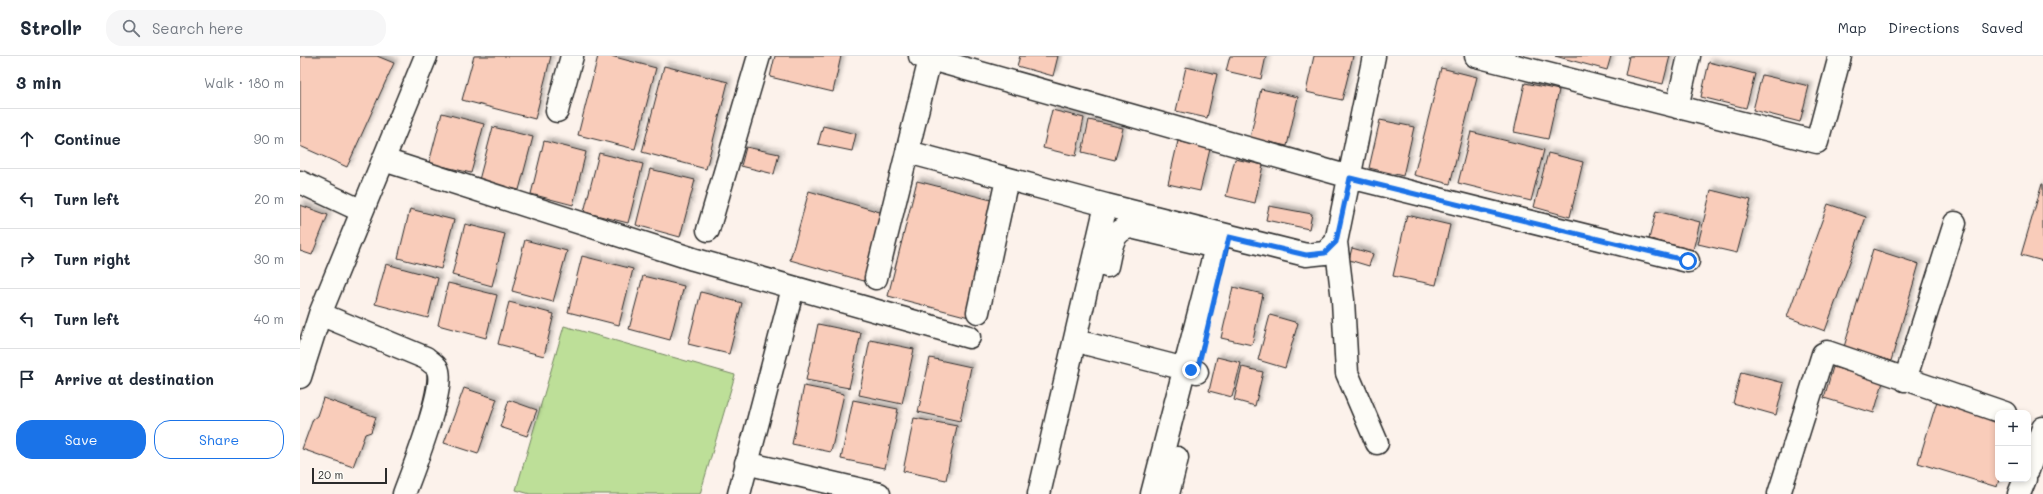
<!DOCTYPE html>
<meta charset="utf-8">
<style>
:root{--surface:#fff;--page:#f6f6f7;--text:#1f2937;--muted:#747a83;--line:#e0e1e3;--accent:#1a73e8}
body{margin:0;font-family:Mali,sans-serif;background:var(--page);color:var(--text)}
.controls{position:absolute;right:12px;bottom:12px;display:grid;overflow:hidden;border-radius:8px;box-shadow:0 2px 6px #0003}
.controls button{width:36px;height:36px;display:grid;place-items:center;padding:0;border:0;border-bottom:1px solid var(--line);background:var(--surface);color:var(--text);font:20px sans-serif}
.scale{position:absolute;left:12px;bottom:10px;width:75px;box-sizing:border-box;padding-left:4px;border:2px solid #2b2b2b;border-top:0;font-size:11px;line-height:14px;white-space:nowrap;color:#2b2b2b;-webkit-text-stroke:3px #fdfcf7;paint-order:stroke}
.stop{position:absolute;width:12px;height:12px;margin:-9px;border:3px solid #1a73e8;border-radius:50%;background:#fff}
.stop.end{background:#1a73e8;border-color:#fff;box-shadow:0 1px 4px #0008}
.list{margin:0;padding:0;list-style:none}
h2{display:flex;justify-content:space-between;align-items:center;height:52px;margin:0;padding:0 16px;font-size:17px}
h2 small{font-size:13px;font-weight:400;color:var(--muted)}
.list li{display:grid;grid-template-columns:26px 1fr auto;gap:12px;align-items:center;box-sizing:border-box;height:60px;padding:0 16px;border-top:1px solid var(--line)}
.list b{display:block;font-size:15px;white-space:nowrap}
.list em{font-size:13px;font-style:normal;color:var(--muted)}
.actions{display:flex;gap:8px;padding:12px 16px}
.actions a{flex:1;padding:9px 0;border:1px solid var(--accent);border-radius:16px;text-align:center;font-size:14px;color:var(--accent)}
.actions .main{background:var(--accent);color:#fff}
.icon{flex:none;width:22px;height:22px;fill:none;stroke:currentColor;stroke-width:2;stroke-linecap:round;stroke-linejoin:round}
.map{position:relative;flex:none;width:1743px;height:438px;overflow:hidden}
header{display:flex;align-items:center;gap:24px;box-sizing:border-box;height:56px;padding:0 20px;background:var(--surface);border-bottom:1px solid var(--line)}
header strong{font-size:19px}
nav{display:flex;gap:22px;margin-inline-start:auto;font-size:14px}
.search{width:280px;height:36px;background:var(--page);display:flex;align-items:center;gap:10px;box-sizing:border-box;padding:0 14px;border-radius:16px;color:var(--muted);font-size:15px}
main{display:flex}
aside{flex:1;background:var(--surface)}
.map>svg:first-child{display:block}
</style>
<header>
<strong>Strollr</strong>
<div class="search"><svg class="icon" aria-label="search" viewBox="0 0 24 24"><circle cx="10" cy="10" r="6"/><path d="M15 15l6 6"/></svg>Search here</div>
<nav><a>Map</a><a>Directions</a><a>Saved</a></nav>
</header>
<main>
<aside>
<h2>3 min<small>Walk · 180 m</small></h2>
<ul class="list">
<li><svg class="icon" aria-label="ahead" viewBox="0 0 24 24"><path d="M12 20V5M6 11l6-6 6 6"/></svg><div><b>Continue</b></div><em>90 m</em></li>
<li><svg class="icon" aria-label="left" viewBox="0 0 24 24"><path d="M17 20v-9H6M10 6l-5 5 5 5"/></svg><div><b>Turn left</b></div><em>20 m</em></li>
<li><svg class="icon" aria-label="right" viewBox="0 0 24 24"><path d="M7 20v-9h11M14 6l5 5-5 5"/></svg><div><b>Turn right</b></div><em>30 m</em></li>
<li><svg class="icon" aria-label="left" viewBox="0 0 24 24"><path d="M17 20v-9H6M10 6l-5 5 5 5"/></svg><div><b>Turn left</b></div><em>40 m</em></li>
<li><svg class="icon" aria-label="arrive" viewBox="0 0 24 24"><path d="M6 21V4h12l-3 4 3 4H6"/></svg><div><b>Arrive at destination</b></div></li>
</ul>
<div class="actions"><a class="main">Save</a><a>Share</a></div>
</aside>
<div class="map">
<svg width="1743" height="438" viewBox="0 0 1743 438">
<defs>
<filter id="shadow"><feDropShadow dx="3.5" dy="-3.5" stdDeviation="2" flood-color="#0004"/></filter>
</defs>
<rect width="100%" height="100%" fill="#fcf2eb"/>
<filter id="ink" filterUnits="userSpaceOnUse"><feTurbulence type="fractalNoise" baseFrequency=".025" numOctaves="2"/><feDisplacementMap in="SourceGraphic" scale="8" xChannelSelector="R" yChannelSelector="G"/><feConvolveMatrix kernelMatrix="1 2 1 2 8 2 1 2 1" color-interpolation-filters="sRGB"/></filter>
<g filter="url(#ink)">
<path fill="#bddf98" stroke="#748562" d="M264 270 435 319 400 438H230L216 434Z"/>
<path fill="#f9ccba" stroke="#2b2b2b" filter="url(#shadow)" d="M0 0H77L94 7 47 111 0 90Z
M174 0H251L235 63 162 44Z
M298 0H311L356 12 335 93 278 79Z
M475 0H541L533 36 470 21Z
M720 0H758L753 20 717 10Z
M930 0H966L961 23 926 15Z
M1014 0H1053L1042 44 1006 36Z
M1255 0H1311L1307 14Z
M1329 0H1370L1363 28 1325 19Z
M1409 6 1455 18 1446 52 1401 41Z
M364 10 428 26 406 113 342 96Z
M886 11 917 18 907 62 876 55Z
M1141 12 1177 21 1150 128 1114 119Z
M1462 19 1509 30 1500 66 1453 54Z
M1225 27 1259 34 1248 83 1214 76Z
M961 33 998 41 987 90 950 82Z
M752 54 784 62 776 100 743 92Z
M142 57 184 68 171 117 129 107Z
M789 64 823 72 815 104 782 96Z
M1080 64 1114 71 1103 120 1069 112Z
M523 70 556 78 552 95 518 88Z
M193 71 233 81 219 134 179 124Z
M1171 76 1244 94 1231 145 1158 127Z
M244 85 286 96 273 149 231 138Z
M878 85 910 93 900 135 868 128Z
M446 91 479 98 474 118 441 110Z
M299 97 343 108 328 167 284 156Z
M1248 97 1283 106 1270 161 1234 151Z
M935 103 963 109 955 147 926 140Z
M350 113 395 124 380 181 336 169Z
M617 125 699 146 669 261 588 240Z
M1742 128H1743V205L1721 199Z
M1411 134 1451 144 1437 197 1398 188Z
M509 135 583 157 564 225 490 204Z
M1528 148 1566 161 1525 275 1487 261Z
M0 149 28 159 12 199 0 195Z
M969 150 1012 158 1009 173 966 164Z
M110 153 154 164 141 213 98 202Z
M1356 155 1400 166 1393 194 1349 183Z
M1107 159 1150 169 1136 229 1093 220Z
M165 168 205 178 192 230 152 219Z
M225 184 267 195 253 246 212 235Z
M1052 192 1073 198 1069 210 1049 204Z
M1573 193 1619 208 1591 305 1544 291Z
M282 200 333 213 319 269 268 256Z
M86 208 138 222 128 262 75 248Z
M343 220 384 230 370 284 329 273Z
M148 227 197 239 186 282 138 269Z
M933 231 963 238 952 289 921 282Z
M401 236 442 247 429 298 388 288Z
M209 246 254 258 244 300 198 288Z
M970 259 998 267 985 312 958 304Z
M518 268 561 277 549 332 506 324Z
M570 284 614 293 602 348 559 339Z
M917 301 941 307 932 341 909 335Z
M630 302 671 311 660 365 618 356Z
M942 311 963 316 955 350 934 344Z
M1533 311 1583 326 1574 357 1524 342Z
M1441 316 1484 327 1476 359 1433 347Z
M504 330 544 338 531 396 492 388Z
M164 332 197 343 178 398 144 387Z
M23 342 76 361 71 376 65 378 53 411 2 393 13 363 17 360Z
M209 344 237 354 227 380 200 371Z
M553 344 598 353 585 412 541 403Z
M1637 345 1698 363 1699 423 1697 431 1618 407Z
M614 362 657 370 646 424 603 415Z"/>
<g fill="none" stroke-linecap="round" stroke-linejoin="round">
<g stroke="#2b2b2b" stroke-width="25">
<path id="minor" d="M620 0 1050 121 1388 205
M1176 0 1517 86 1540 0
M1377 51 1389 0
M257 55 272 0
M608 96 806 149
M84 104 393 203 669 281
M0 126 62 155
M408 174 459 0
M1036 186 1043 244 1047 317 1077 387
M807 210C811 194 811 174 831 171L916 191 852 438
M576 222 630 3
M678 256 707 123
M20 258 126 302C129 305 135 308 137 312 147 329 112 416 104 438
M788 288 897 316
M0 321 20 258 126 0
M1605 324 1655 167
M446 407 579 438
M1728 414 1743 372
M439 438 493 232
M739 438 806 149 1006 199 1025 197 1036 186 1074 0
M868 438 877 402
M1479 438 1523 298 1527 296 1705 357
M1719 438 1725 423"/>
</g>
<use href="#minor" stroke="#fdfcf7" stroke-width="22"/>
</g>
</g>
<g fill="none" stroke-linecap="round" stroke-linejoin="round" filter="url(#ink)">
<path stroke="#1a73e8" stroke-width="5" d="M891 314 897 316 929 181 1006 199 1025 197 1036 186 1050 122 1388 205"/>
</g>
</svg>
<div class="controls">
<button>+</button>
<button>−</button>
</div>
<div class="scale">20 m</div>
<div class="stop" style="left:1388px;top:205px"></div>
<div class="stop end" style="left:891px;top:314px"></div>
</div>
</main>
